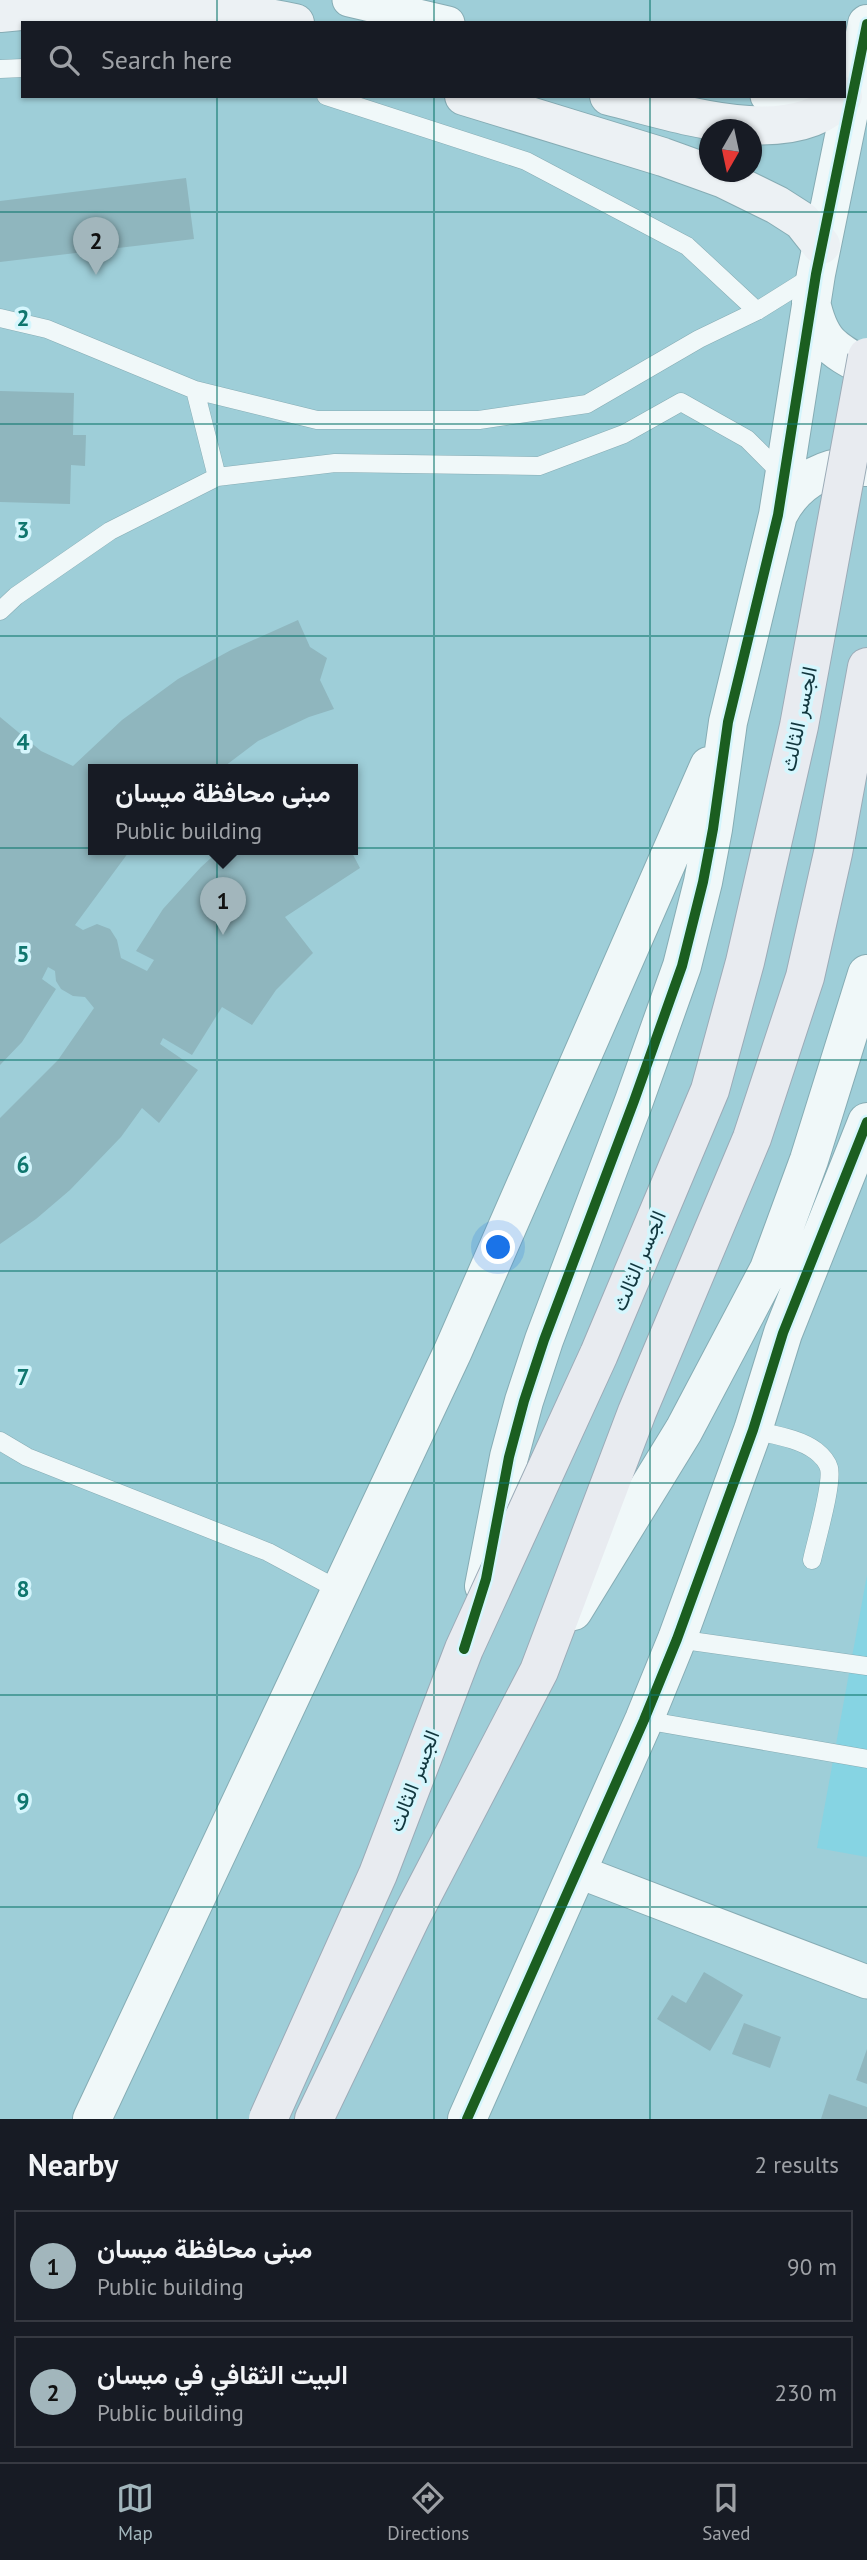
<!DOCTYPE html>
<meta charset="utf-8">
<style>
:root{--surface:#171b24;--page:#20242c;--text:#f1f3f6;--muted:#9ea1a6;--line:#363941;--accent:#a2b6bc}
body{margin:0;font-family:"PT Sans",Vazirmatn,sans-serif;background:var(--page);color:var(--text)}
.compass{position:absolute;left:699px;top:119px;width:63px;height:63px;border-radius:50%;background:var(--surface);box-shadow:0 2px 5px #0004;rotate:189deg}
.you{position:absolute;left:499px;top:1248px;width:24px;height:24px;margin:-18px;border:5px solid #fff;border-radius:50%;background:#1a73e8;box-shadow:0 0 0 10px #1a73e833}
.badge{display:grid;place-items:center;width:46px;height:46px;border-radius:50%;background:var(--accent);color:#111;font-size:23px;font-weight:700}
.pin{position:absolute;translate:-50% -58px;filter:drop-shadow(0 2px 4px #0008)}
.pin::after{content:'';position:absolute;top:37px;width:24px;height:21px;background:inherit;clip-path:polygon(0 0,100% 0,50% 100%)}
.popup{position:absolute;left:88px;top:764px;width:270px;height:91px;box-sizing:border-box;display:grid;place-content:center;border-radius:0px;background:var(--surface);filter:drop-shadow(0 2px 5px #0005);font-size:23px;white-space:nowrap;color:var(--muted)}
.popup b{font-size:26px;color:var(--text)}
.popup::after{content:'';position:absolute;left:50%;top:100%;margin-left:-14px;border:14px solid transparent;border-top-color:var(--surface)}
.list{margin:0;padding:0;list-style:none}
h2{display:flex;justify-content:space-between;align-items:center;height:91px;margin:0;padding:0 28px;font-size:30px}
h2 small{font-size:23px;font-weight:400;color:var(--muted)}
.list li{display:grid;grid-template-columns:46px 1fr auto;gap:21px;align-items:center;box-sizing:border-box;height:112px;margin:0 14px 14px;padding:0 14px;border:2px solid var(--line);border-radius:0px}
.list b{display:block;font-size:26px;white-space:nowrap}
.list p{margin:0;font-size:23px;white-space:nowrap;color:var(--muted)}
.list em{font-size:23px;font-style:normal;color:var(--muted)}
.icon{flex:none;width:38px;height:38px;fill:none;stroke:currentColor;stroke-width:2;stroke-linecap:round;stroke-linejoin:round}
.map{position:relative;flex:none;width:867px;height:2119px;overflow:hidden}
.search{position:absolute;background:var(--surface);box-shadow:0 2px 5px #0004;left:21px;right:21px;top:21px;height:77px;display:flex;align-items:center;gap:18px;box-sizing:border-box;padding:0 24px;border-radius:0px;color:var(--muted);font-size:26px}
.sheet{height:343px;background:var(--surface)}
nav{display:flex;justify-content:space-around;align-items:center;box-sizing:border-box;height:98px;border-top:2px solid var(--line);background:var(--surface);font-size:19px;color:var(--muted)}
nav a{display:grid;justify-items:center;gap:4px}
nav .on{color:var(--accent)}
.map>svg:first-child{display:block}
</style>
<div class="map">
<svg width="867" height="2119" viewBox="0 0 867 2119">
<rect width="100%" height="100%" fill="#9eced8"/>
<path fill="#86d4e3" d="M867 1575V1857L817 1848Z"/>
<path fill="#8fb6be" d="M186 178 194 239 0 262V201Z
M0 391 74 393 73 435H86L85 466 71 465 70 504 0 502Z
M298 620 310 647 327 658 320 680 334 709 309 717 258 741 221 769H94V849H131L75 925 83 930 97 924 110 929 117 940 121 958 147 971 154 960 136 951 163 909 201 867 221 849H350L360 868 285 917 313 953 276 990 252 1025 222 1007 192 1055 163 1038 160 1044 198 1070 159 1123 142 1108 121 1137 70 1190 36 1219 0 1244V1118L58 1060 94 1008 85 997 73 996 61 989 56 981 55 971 48 967 42 979 56 989 22 1042 0 1065V717L41 751 73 766 122 720 178 679 231 650Z
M704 1972 743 1995 710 2051 657 2019 672 1995 686 2003Z
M744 2023 781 2037 770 2068 732 2054Z
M867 2049V2084L856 2080Z
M829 2094 867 2107V2119H821Z"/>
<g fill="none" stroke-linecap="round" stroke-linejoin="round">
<g stroke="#86acb4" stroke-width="19">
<path id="service" d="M0 69 23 68
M326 96 526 161 687 246 757 311
M0 318 47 329 195 390 317 420H479L587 404 699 339 757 311 813 276
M195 390 217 477
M0 611 16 596 110 531 217 477 335 463 539 466 624 434 681 402 747 439 782 474
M753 1430C773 1435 799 1438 816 1451 821 1455 827 1461 829 1468 833 1484 816 1541 812 1560
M0 1441 27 1457 268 1552 339 1590
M677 1639 867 1666
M644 1720 867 1759"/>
</g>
<g stroke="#86acb4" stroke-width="35">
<path id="minor" d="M349 0 448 23
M767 96C792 102 813 108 837 96
M577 1871 867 1982"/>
</g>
<g stroke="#86acb4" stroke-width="40">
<path id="tertiary" d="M811 302C820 343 832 349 867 368
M778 515C796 480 827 463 867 467
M484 1586 509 1457 524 1401 544 1340 634 1101 682 966 703 882 713 829 728 722 778 515 816 274 867 24
M573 1611 684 1430 769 1269 809 1160 867 974
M92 2119 453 1351 709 766
M467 2119 644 1720 677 1639 753 1430 783 1333 867 1122"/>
</g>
<g stroke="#86acb4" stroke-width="40">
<path id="secondary" d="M0 13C98 3 198 3 295 23
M464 96 663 157 724 179 777 205 802 221 821 245
M609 96C672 111 792 154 843 96"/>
</g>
<g stroke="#9babb7" stroke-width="40">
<path id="primary" d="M314 2119 411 1917 539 1671 637 1412 752 1138 805 977 833 853 867 667"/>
</g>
<use href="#service" stroke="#f0f8f9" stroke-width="18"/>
<use href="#minor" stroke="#f0f8f9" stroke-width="33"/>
<use href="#tertiary" stroke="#f0f8f9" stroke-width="38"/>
<use href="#secondary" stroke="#ecf1f4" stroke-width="38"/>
<use href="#primary" stroke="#e8ebf0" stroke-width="38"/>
<g stroke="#9babb7" stroke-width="40" stroke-linecap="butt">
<path id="primary-bridge" d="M268 2119 378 1874 464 1649 599 1354 710 1090 745 962 799 726 867 357"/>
</g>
<use href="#primary-bridge" stroke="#e8ebf0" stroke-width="38"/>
<g stroke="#d5f6fd" stroke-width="15">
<path id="cycleway" d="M464 1649 486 1579 509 1457 524 1401 544 1340 634 1101 682 966 703 882 713 829 728 722 778 515 816 274 867 24
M467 2119 644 1720 677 1639 753 1430 783 1333 867 1122"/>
</g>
<use href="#cycleway" stroke="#1b5e20" stroke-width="10"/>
</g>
<path fill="none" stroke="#0f766e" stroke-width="2" stroke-opacity="0.55" d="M217 0V23M434 0V23M650 0V23M217 96V2119M434 96V2119M650 96V2119M0 212H867M0 424H867M0 636H867M0 848H867M0 1060H867M0 1271H867M0 1483H867M0 1695H867M0 1907H867"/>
<g text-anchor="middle" stroke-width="7" stroke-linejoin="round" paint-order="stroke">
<g font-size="21" fill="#11373e" stroke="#d5f6fd">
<text transform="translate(799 719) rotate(-78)" y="7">الجسر الثالث</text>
<text transform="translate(639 1261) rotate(-67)" y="7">الجسر الثالث</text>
<text transform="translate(414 1781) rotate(-69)" y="7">الجسر الثالث</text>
</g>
</g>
<g font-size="23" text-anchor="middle" font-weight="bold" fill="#0f766e" stroke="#d5f6fd" stroke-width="7" stroke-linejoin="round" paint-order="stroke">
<text x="23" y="326">2</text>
<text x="23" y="538">3</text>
<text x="23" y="750">4</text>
<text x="23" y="962">5</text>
<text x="23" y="1173">6</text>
<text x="23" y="1385">7</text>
<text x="23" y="1597">8</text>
<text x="23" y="1809">9</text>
</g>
</svg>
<svg class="compass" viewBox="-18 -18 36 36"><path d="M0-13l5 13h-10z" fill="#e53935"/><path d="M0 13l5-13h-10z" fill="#9ea1a6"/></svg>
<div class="you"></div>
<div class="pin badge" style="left:223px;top:935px">1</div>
<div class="popup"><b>مبنى محافظة ميسان</b>Public building</div>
<div class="pin badge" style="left:96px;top:275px">2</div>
<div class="search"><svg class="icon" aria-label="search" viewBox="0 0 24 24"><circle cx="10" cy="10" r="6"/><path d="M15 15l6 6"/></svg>Search here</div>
</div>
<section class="sheet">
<h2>Nearby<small>2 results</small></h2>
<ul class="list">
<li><span class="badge">1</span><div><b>مبنى محافظة ميسان</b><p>Public building</p></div><em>90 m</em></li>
<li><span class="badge">2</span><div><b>البيت الثقافي في ميسان</b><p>Public building</p></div><em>230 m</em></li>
</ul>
</section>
<nav>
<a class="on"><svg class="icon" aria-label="map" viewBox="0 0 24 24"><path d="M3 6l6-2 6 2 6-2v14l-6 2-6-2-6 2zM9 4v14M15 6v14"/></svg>Map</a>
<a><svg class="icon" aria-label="directions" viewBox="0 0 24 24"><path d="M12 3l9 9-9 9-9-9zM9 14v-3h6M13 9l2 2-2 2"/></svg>Directions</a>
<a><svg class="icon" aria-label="saved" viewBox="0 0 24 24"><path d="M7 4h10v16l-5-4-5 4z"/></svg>Saved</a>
</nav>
